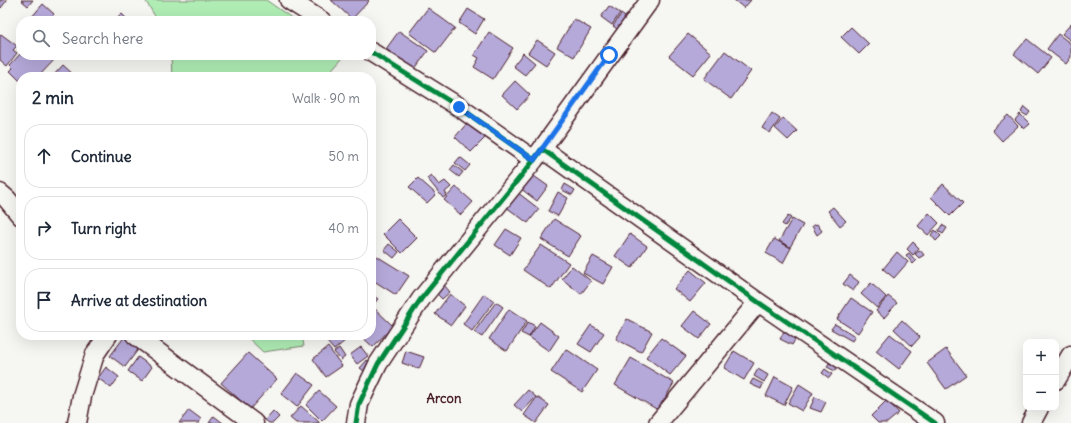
<!DOCTYPE html>
<meta charset="utf-8">
<style>
:root{--surface:#fff;--page:#f6f6f7;--text:#1f2937;--muted:#747a83;--line:#e0e1e3}
body{margin:0;font-family:Delius,sans-serif;background:var(--page);color:var(--text)}
.controls{position:absolute;right:12px;bottom:12px;display:grid;overflow:hidden;border-radius:8px;box-shadow:0 4px 16px #0002}
.controls button{width:36px;height:36px;display:grid;place-items:center;padding:0;border:0;border-bottom:1px solid var(--line);background:var(--surface);color:var(--text);font:20px sans-serif}
.stop{position:absolute;width:12px;height:12px;margin:-9px;border:3px solid #1a73e8;border-radius:50%;background:#fff}
.stop.end{background:#1a73e8;border-color:#fff;box-shadow:0 1px 4px #0008}
.list{margin:0;padding:0;list-style:none}
h2{display:flex;justify-content:space-between;align-items:center;height:52px;margin:0;padding:0 16px;font-size:17px}
h2 small{font-size:13px;font-weight:400;color:var(--muted)}
.list li{display:grid;grid-template-columns:26px 1fr auto;gap:12px;align-items:center;box-sizing:border-box;height:64px;margin:0 8px 8px;padding:0 8px;border:1px solid var(--line);border-radius:16px}
.list b{display:block;font-size:15px;white-space:nowrap}
.list em{font-size:13px;font-style:normal;color:var(--muted)}
.icon{flex:none;width:22px;height:22px;fill:none;stroke:currentColor;stroke-width:2;stroke-linecap:round;stroke-linejoin:round}
.map{position:relative;flex:none;width:1071px;height:423px;overflow:hidden}
.search{position:absolute;background:var(--surface);box-shadow:0 4px 16px #0002;left:16px;top:16px;width:360px;height:44px;display:flex;align-items:center;gap:10px;box-sizing:border-box;padding:0 14px;border-radius:16px;color:var(--muted);font-size:15px}
.panel{position:absolute;background:var(--surface);box-shadow:0 4px 16px #0002;left:16px;top:72px;width:360px;height:268px;border-radius:16px}
.map>svg:first-child{display:block}
</style>
<div class="map">
<svg width="1071" height="423" viewBox="0 0 1071 423">
<rect width="100%" height="100%" fill="#f6f6f2"/>
<filter id="ink" filterUnits="userSpaceOnUse"><feTurbulence type="fractalNoise" baseFrequency=".025" numOctaves="2"/><feDisplacementMap in="SourceGraphic" scale="8" xChannelSelector="R" yChannelSelector="G"/><feConvolveMatrix kernelMatrix="1 2 1 2 8 2 1 2 1" color-interpolation-filters="sRGB"/></filter>
<g filter="url(#ink)">
<path fill="#afedb4" stroke="#7c8670" d="M145 0H266L296 21H158Z
M171 55H340L343 57 325 77H172Z
M245 335H302L304 346 263 352Z"/>
<path fill="#b5a9da" stroke="#4a1f2b" d="M0 0H7L1 8 0 7Z
M21 0H33L28 6Z
M331 0H368L369 1 352 19Z
M734 0H751L744 8Z
M43 4 54 14 48 21H32L30 19Z
M609 6 620 13 612 25 601 17Z
M428 8 455 28 436 53 409 33Z
M468 9 484 19 475 34 459 23Z
M122 14 129 21H114Z
M621 14 628 19 620 31 613 26Z
M574 19 591 29 574 57 557 47Z
M1071 24V41L1062 34Z
M851 27 869 44 859 54 841 37Z
M399 31 428 51 414 70 386 49Z
M489 32 513 48 493 79 474 67 479 58 474 55Z
M1 34 17 46 13 50 17 53 7 66 0 60V35Z
M688 34 711 53 693 75 669 56Z
M1058 34 1071 44V57L1066 64 1047 49Z
M1027 39 1051 58 1038 74 1014 54Z
M537 40 555 52 546 65 528 53Z
M725 51 751 71 731 99 704 79Z
M21 53V55H53L56 58 38 77H21V82L10 71 13 68 10 65Z
M523 53 535 63 525 75 513 66Z
M63 65 76 77H52Z
M515 81 530 95 517 109 502 95Z
M1024 107 1030 112 1027 116 1021 112Z
M772 113 780 119 770 133 762 128Z
M1020 114 1030 124 1024 129 1015 120Z
M1008 115 1018 126 1002 141 992 130Z
M783 118 797 131 788 140 775 128Z
M469 121 486 137 471 152 455 137Z
M460 157 470 165 465 171 455 163Z
M454 165 463 172 459 177 450 170Z
M531 174 548 186 537 201 520 188Z
M431 175 439 185 445 181 451 187 445 192 447 195 443 198 427 178Z
M418 178 436 194 427 203 409 187Z
M565 184 575 190 572 195 562 190Z
M943 184 963 203 950 216 931 197Z
M456 187 473 202 461 215 444 200Z
M517 192 539 209 528 223 506 207Z
M558 192 568 198 558 216 548 211Z
M833 207 846 221 840 226 828 211Z
M929 213 939 223 928 235 918 226Z
M788 216 791 218 785 226 782 224Z
M398 219 417 238 402 253 383 234Z
M554 219 581 236 568 256 541 239Z
M792 219 803 225 790 247 779 241Z
M817 224 822 231 817 235 812 226Z
M942 225 947 228 943 234 938 231Z
M506 229 521 238 510 255 495 245Z
M935 230 941 236 936 241 931 235Z
M630 234 647 246 632 268 615 256Z
M774 239 791 248 783 263 766 253Z
M913 242 919 248 913 255 907 249Z
M389 244 399 252 394 258 384 250Z
M541 245 569 263 551 289 523 270Z
M920 250 924 255 919 258 915 254Z
M897 252 908 262 894 278 883 269Z
M909 253 916 261 913 264 906 255Z
M375 255 409 276 396 295 371 279V260Z
M593 256 613 267 603 284 583 273Z
M572 266 591 281 581 294 562 279Z
M690 270 706 283 690 302 674 289Z
M850 275 859 282 853 291 843 284Z
M871 283 886 297 877 308 861 294Z
M444 285 450 292 442 299 436 293Z
M371 294 378 299 371 307Z
M450 294 465 306 451 325 435 314Z
M484 294 494 301 472 331 463 324Z
M888 296 897 303 884 318 876 311Z
M851 298 872 312 858 333 837 319Z
M496 302 503 307 482 337 474 332Z
M373 307 393 326 373 347 360 335H371V310Z
M509 309 527 321 507 351 489 339Z
M694 311 711 324 699 339 682 326Z
M627 319 652 332 641 352 616 339Z
M902 320 920 337 912 346 894 329Z
M528 322 535 326 529 337 521 333Z
M540 322 559 336 549 351 529 337Z
M835 324 855 336 852 341 831 329Z
M591 325 604 333 591 352 578 344Z
M784 331 796 338 792 345 780 339Z
M890 334 912 351 899 369 876 351Z
M321 335H352L334 350Z
M125 336 140 347 125 367 110 356Z
M661 338 686 356 670 375 646 357Z
M328 347 342 366 326 377 313 359Z
M361 347 368 356 357 364 350 355Z
M339 348 345 357 341 360 334 352Z
M566 349 597 370 582 392 551 372Z
M946 349 966 375 946 389 927 363Z
M406 351 424 357 419 369 402 363Z
M734 351 754 363 744 380 724 368Z
M248 353 277 379 250 409 221 383Z
M138 357 152 367 142 381 128 371Z
M631 358 674 383 658 410 615 385Z
M367 360 374 366 368 374 360 368Z
M829 363 837 367 835 371 827 367Z
M106 367 119 377 111 388 98 378Z
M758 369 768 375 764 382 754 376Z
M825 369 832 374 829 378 822 373Z
M297 373 314 385 297 407 281 394Z
M775 377 793 387 784 405 766 396Z
M753 379 763 384 761 389 750 384Z
M799 384 813 393 802 411 788 403Z
M528 390 536 397 522 412 514 405Z
M319 391 336 406 322 421 306 405Z
M537 397 549 405 536 423 524 415Z
M815 397 826 402 821 412 810 408Z
M887 400 899 413 887 423H878L871 416Z
M301 406 319 422V423H296L290 418Z
M189 410 201 419 199 423H179Z
M273 411 279 417 273 423H269L265 420Z
M214 416 223 423H209Z"/>
<g fill="none" stroke-linecap="round" stroke-linejoin="round">
<g stroke="#4a1f2b" stroke-width="21">
<path id="street" d="M289 0 322 21
M371 52 459 107 534 160
M542 149 650 0
M0 193 7 199 21 216
M135 335 254 423
M1056 380 1071 355
M77 423 82 396 95 354 108 335
M356 423 359 404 378 364 421 299 534 160 542 149 758 302 935 423
M658 423 758 302
M1031 423 1039 408"/>
</g>
<use href="#street" stroke="#f6f6f2" stroke-width="18"/>
<g stroke="#f6f6f2" stroke-width="8">
<path id="cycleway" d="M371 52 459 107 534 160
M356 423 359 404 378 364 421 299 534 160 542 149 758 302 935 423"/>
</g>
<use href="#cycleway" stroke="#00873e" stroke-width="5"/>
</g>
</g>
<g fill="none" stroke-linecap="round" stroke-linejoin="round" filter="url(#ink)">
<path stroke="#1a73e8" stroke-width="5" d="M459 107 534 160 609 55"/>
</g>
<g text-anchor="middle" stroke-width="3.5" stroke-linejoin="round" paint-order="stroke">
<g font-size="13" font-weight="bold" fill="#4a1f2b" stroke="#f6f6f2">
<text x="444" y="403">Arcon</text>
</g>
</g>
</svg>
<div class="controls">
<button>+</button>
<button>−</button>
</div>
<div class="stop" style="left:609px;top:55px"></div>
<div class="stop end" style="left:459px;top:107px"></div>
<div class="search"><svg class="icon" aria-label="search" viewBox="0 0 24 24"><circle cx="10" cy="10" r="6"/><path d="M15 15l6 6"/></svg>Search here</div>
<section class="panel">
<h2>2 min<small>Walk · 90 m</small></h2>
<ul class="list">
<li><svg class="icon" aria-label="ahead" viewBox="0 0 24 24"><path d="M12 20V5M6 11l6-6 6 6"/></svg><div><b>Continue</b></div><em>50 m</em></li>
<li><svg class="icon" aria-label="right" viewBox="0 0 24 24"><path d="M7 20v-9h11M14 6l5 5-5 5"/></svg><div><b>Turn right</b></div><em>40 m</em></li>
<li><svg class="icon" aria-label="arrive" viewBox="0 0 24 24"><path d="M6 21V4h12l-3 4 3 4H6"/></svg><div><b>Arrive at destination</b></div></li>
</ul>
</section>
</div>
